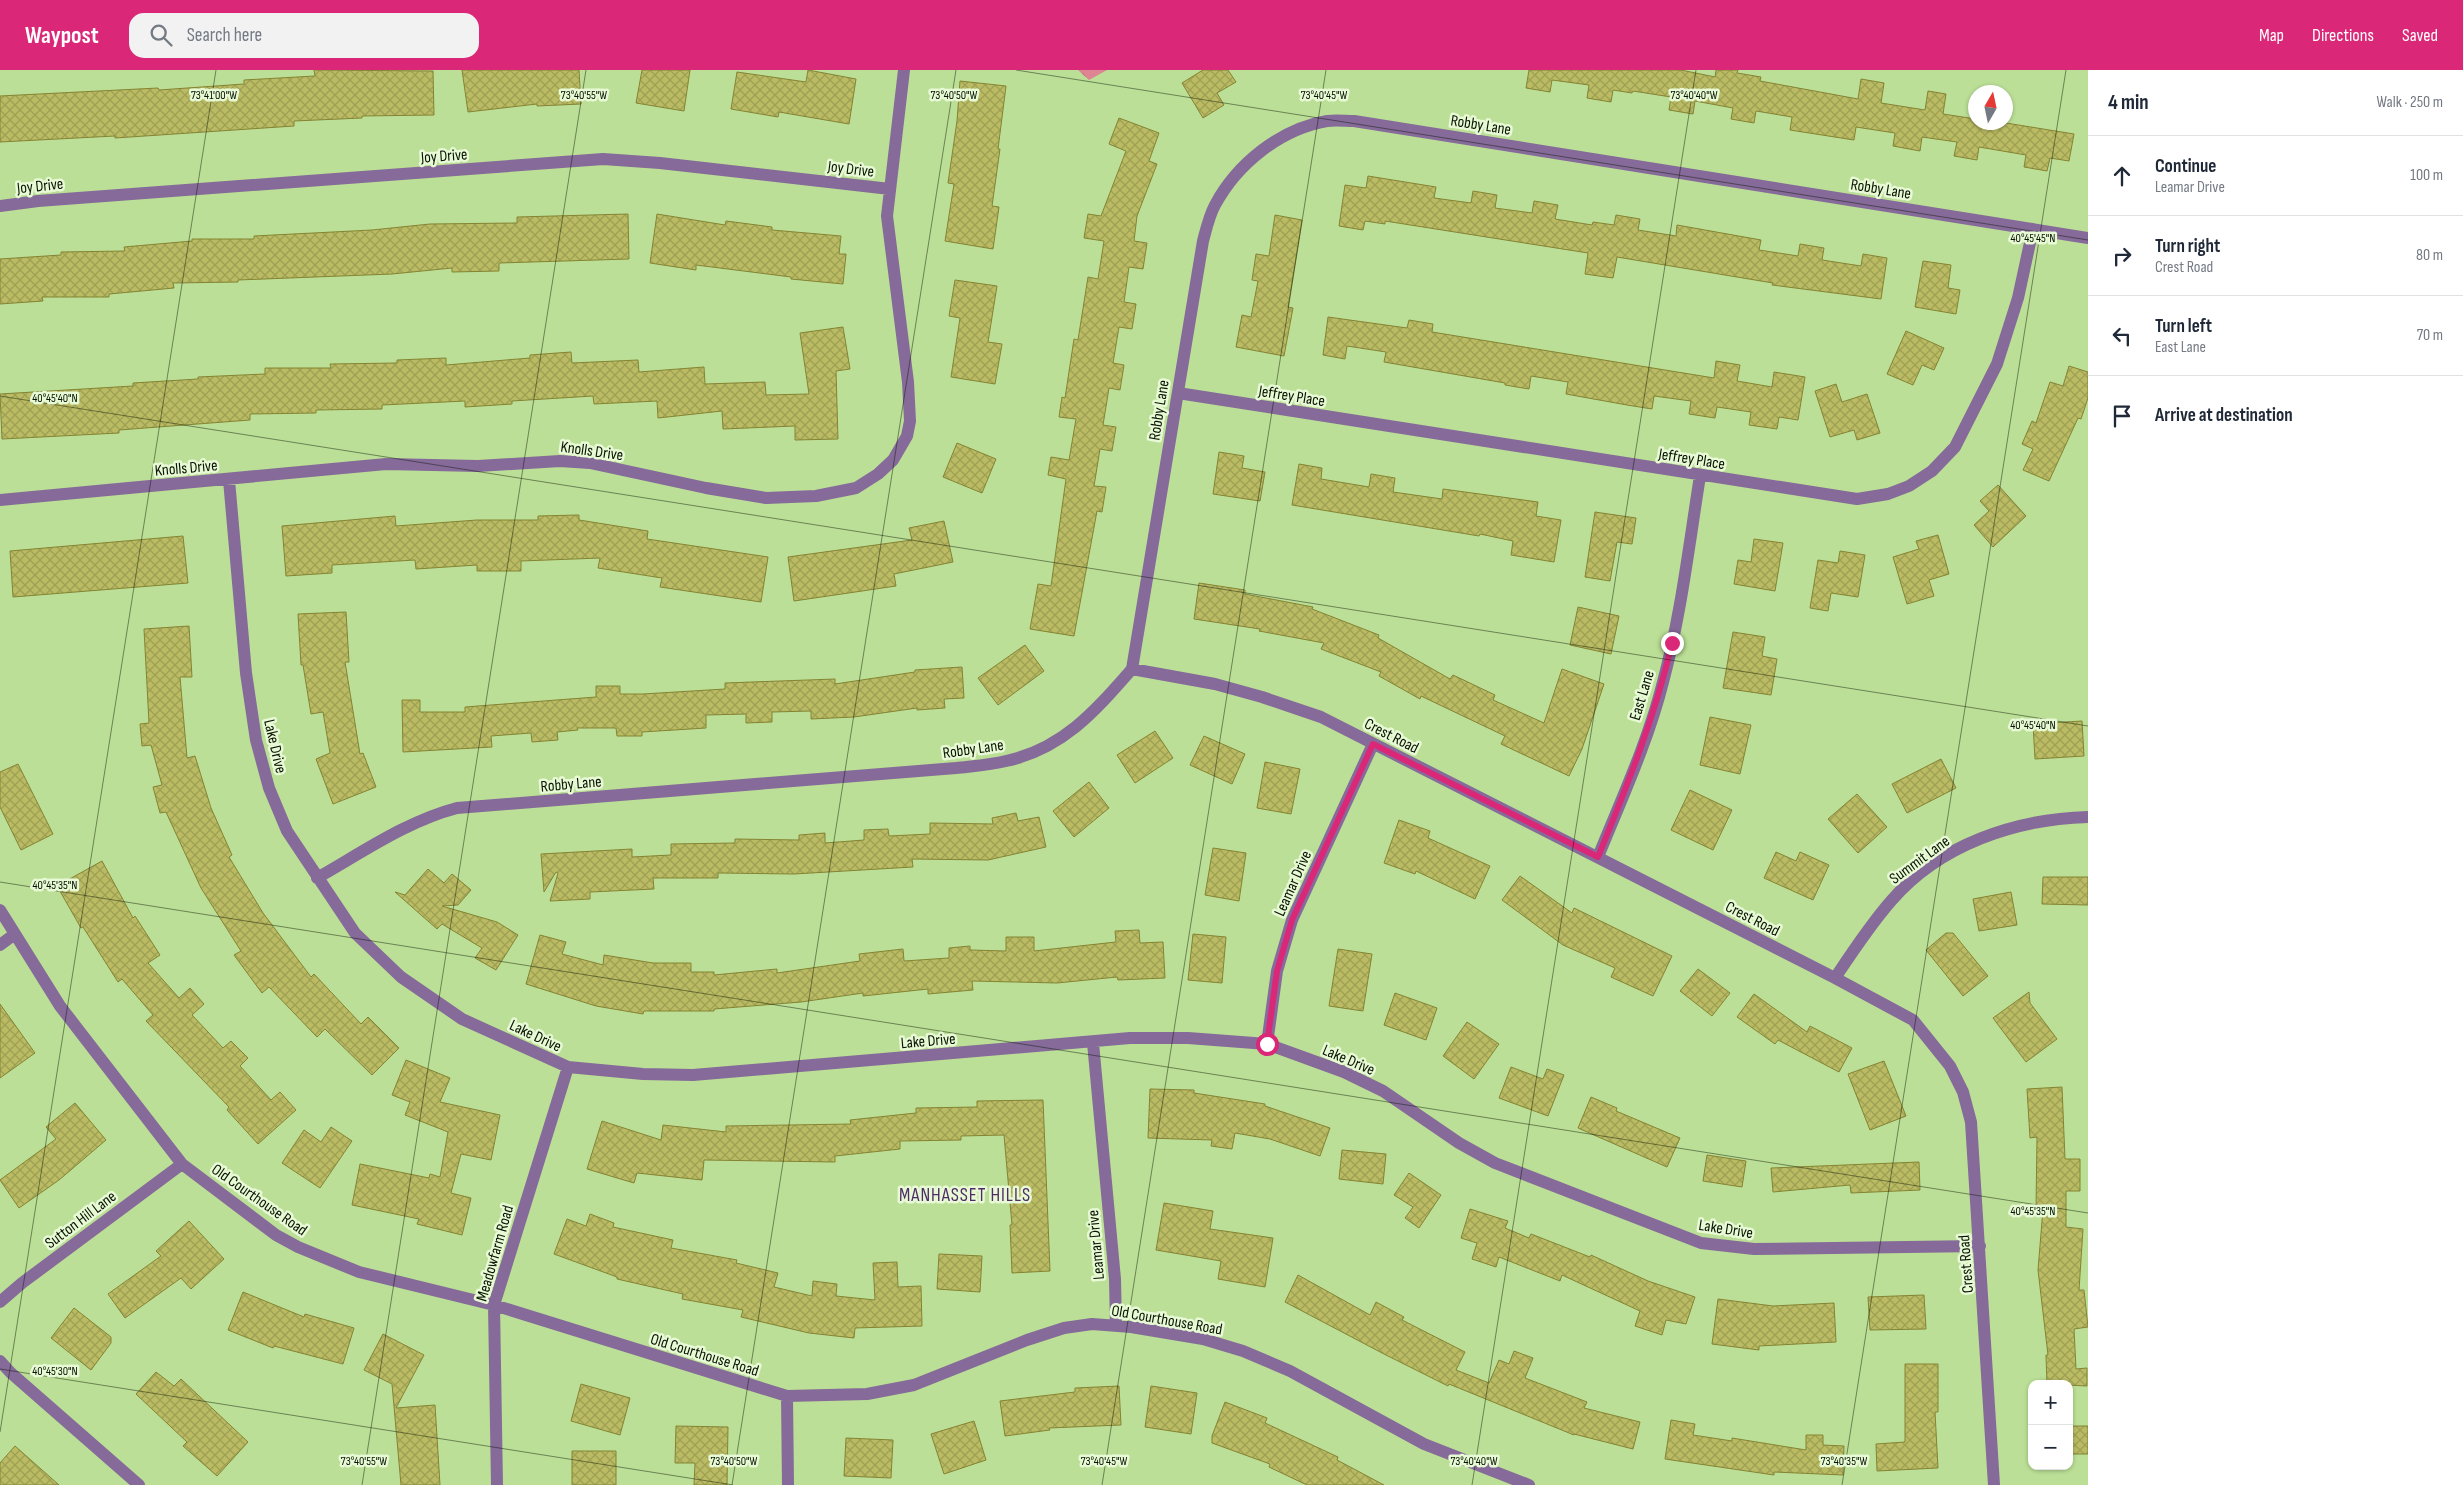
<!DOCTYPE html>
<meta charset="utf-8">
<style>
:root{--surface:#fff;--page:#f2f2f3;--text:#1f2937;--muted:#747a83;--line:#e0e1e3;--accent:#db2777}
body{margin:0;font-family:"Sofia Sans Condensed",sans-serif;background:var(--page);color:var(--text)}
.controls{position:absolute;right:15px;bottom:15px;display:grid;overflow:hidden;border-radius:10px;box-shadow:0 1px 4px #0004}
.controls button{width:45px;height:45px;display:grid;place-items:center;padding:0;border:0;border-bottom:1px solid var(--line);background:var(--surface);color:var(--text);font:25px sans-serif}
.compass{position:absolute;left:1968px;top:15px;width:45px;height:45px;border-radius:50%;background:var(--surface);box-shadow:0 1px 4px #0004;rotate:9deg}
.stop{position:absolute;width:15px;height:15px;margin:-11px;border:4px solid #db2777;border-radius:50%;background:#fff}
.stop.end{background:#db2777;border-color:#fff;box-shadow:0 1px 5px #0008}
.list{margin:0;padding:0;list-style:none}
h2{display:flex;justify-content:space-between;align-items:center;height:65px;margin:0;padding:0 20px;font-size:21px}
h2 small{font-size:16px;font-weight:400;color:var(--muted)}
.list li{display:grid;grid-template-columns:32px 1fr auto;gap:15px;align-items:center;box-sizing:border-box;height:80px;padding:0 20px;border-top:1px solid var(--line)}
.list b{display:block;font-size:19px;white-space:nowrap}
.list p{margin:0;font-size:16px;white-space:nowrap;color:var(--muted)}
.list em{font-size:16px;font-style:normal;color:var(--muted)}
.icon{flex:none;width:28px;height:28px;fill:none;stroke:currentColor;stroke-width:2;stroke-linecap:round;stroke-linejoin:round}
.map{position:relative;flex:none;width:2088px;height:1415px;overflow:hidden}
header{display:flex;align-items:center;gap:30px;box-sizing:border-box;height:70px;padding:0 25px;background:var(--accent);color:#fff}
header strong{font-size:24px}
nav{display:flex;gap:28px;margin-inline-start:auto;font-size:18px}
.search{width:350px;height:45px;background:var(--page);display:flex;align-items:center;gap:12px;box-sizing:border-box;padding:0 18px;border-radius:15px;color:var(--muted);font-size:19px}
main{display:flex}
aside{flex:1;background:var(--surface)}
.map>svg:first-child{display:block}
</style>
<header>
<strong>Waypost</strong>
<div class="search"><svg class="icon" aria-label="search" viewBox="0 0 24 24"><circle cx="10" cy="10" r="6"/><path d="M15 15l6 6"/></svg>Search here</div>
<nav><a>Map</a><a>Directions</a><a>Saved</a></nav>
</header>
<main>
<div class="map">
<svg width="2088" height="1415" viewBox="0 0 2088 1415">
<defs>
<pattern id="forest-crowns" width="20" height="18" patternUnits="userSpaceOnUse" patternTransform="scale(1.25)"><rect width="20" height="18" fill="#de8493"/><path d="M2 6a3 3 0 1 1 6 0M12 15a3 3 0 1 1 6 0" fill="none" stroke="#b26b76"/></pattern>
<pattern id="building-cross-hatch" width="8" height="8" patternUnits="userSpaceOnUse" patternTransform="scale(1.25)"><rect width="8" height="8" fill="#babb63"/><path d="M0 0l8 8M0 8l8-8" fill="none" stroke="#9ea054"/></pattern>
</defs>
<rect width="100%" height="100%" fill="#bbdf96"/>
<path fill="url(#forest-crowns)" d="M1078 0H1107L1089 10Z"/>
<path fill="url(#building-cross-hatch)" stroke="#848433" d="M314 0 433 1 434 45 362 46V48L294 51V56L115 68V66L0 72V26L158 18 159 20 244 14V10L315 6Z
M462 0H579L581 34 537 36V34L468 42Z
M642 0H690L684 41 636 33Z
M808 0 856 9 849 54 779 42 778 47 731 39 737 2 806 12Z
M1203 0H1228L1236 12 1217 23 1224 35 1203 48 1182 13Z
M1529 0H1681L1715 7 1716 0H1738L1737 3 1761 7 1760 11 1858 29 1861 9 1884 13 1881 33 1925 40 1928 21 1946 24 1943 44 1976 49V52L2006 53 2074 64 2069 91 2050 88 2047 101 2024 97 2026 85 1979 77 1977 90 1954 86 1957 72 1922 67 1920 81 1893 76 1895 63 1856 57 1854 70 1790 60 1792 47 1756 41 1754 53 1731 49 1733 38 1695 31 1693 44 1669 40 1671 27 1633 21 1632 23 1613 20 1611 32 1587 28 1589 15 1552 10 1550 22 1526 18Z
M960 11 1006 16 998 79H1000L992 136 999 137 993 179 945 171 954 114 948 113 957 51Z
M1119 48 1159 63 1149 91 1157 94 1137 146 1134 171 1147 173 1143 199 1129 197 1124 232 1136 234 1132 259 1119 257 1113 293 1124 295 1120 320 1109 318 1103 355 1116 357 1112 381 1100 379 1094 416 1106 417 1102 442 1097 441 1074 566 1030 559 1038 514 1051 516 1066 409 1048 405 1051 387 1069 390 1076 349 1059 347 1062 327 1065 328 1074 269 1078 270 1088 207 1098 209 1104 171 1084 168 1088 144 1101 146 1126 81 1109 74Z
M1368 106 1436 117 1434 128 1471 133 1473 121 1497 125 1495 138 1532 143 1534 131 1558 135 1555 149 1592 155 1593 152 1614 155 1616 145 1640 149 1638 160 1676 166 1677 155 1761 170 1759 180 1798 186 1800 174 1824 178 1822 190 1861 196 1863 184 1887 188 1881 229 1772 215 1773 213 1617 187 1613 208 1585 204 1588 183 1385 151V154L1365 151 1363 160 1339 156 1345 115 1366 118Z
M628 144 629 189 499 193V201L452 202V198L392 204 238 210V212L173 213 174 218 109 224V227H42L43 231 0 234V189L61 185V182L125 181 124 177 192 171V169H254V166L372 160 430 154 517 153V147Z
M657 144 725 155 726 151 772 157V160L841 166 839 184H846L843 214 791 209V207L696 195V200L650 193Z
M1275 145 1302 150 1288 237 1293 238 1284 286 1236 277 1242 245 1251 247 1258 211 1252 210 1256 184 1269 186Z
M1923 191 1951 195 1948 218 1960 220 1956 244 1915 237Z
M955 210 997 216 988 272 1002 274 995 314 951 307 960 248 949 246Z
M1328 247 1407 258 1409 250 1433 254 1432 262 1714 308 1716 291 1740 295 1737 311 1772 317 1774 302 1805 307 1798 350 1779 347 1777 359 1749 355 1751 342 1717 337 1715 348 1689 344 1691 331 1654 326 1652 339 1627 335 1566 324 1568 312 1531 306 1529 319 1505 315V313L1384 292 1386 282 1347 276 1345 289 1323 285Z
M843 257 850 299 836 301 838 369 795 370V356L723 359 722 341 658 348 657 331 594 334 593 326 512 331V334L465 337V331L382 335V339L316 340V343L250 344V350L119 360V363L2 369 0 324 133 316V313L198 309V307L265 304V298H331L330 294 397 293V290L446 288V295L530 288V285L571 282 572 293 638 290 639 302 704 297 705 314 765 312 766 325 809 324 800 263Z
M1906 261 1944 278 1934 300 1922 295 1913 315 1887 304Z
M2069 296 2088 302V328L2081 349 2078 348 2049 411 2023 400 2033 379 2022 374 2032 351 2036 353 2050 312 2063 316Z
M1836 314 1842 332 1867 324 1880 363 1857 370 1854 360 1830 367 1815 321Z
M957 373 996 389 982 423 943 407Z
M1219 382 1244 386 1242 398 1265 402 1260 431 1213 424Z
M1299 394 1322 398 1321 409 1369 417 1371 404 1395 408 1393 422 1442 429 1443 419 1538 432 1536 446 1561 450 1554 492 1511 485 1513 471 1480 464 1479 466 1292 435Z
M1998 415 2026 446 1993 477 1974 455 1989 441 1980 431Z
M1595 442 1636 448 1632 474 1617 472 1610 511 1585 507Z
M579 445V450L648 461 647 469 768 487 761 532 660 517 662 508 598 498 600 488 521 491V501H477V495L416 499 415 490 332 495V503L286 506 282 456 395 446 396 456 477 450H538V446Z
M944 451 953 492 894 504 896 516 794 531 788 487 912 470 909 458Z
M1938 465 1949 504 1929 510 1934 526 1907 534 1893 487 1919 479 1916 471Z
M183 466 188 513 13 527 10 481Z
M1754 469 1783 473 1775 521 1734 514 1738 490 1751 492Z
M1840 481 1865 485 1858 527 1831 523 1828 541 1810 538 1818 490 1838 493Z
M1199 513 1245 520V524L1313 537 1312 539 1379 565 1378 568 1450 609 1453 605 1495 625 1493 630 1544 653 1562 599 1604 614 1582 679 1569 706 1501 674 1505 666 1421 626 1420 629 1379 606 1381 602 1321 579 1324 573 1259 561 1260 559 1194 549Z
M1578 537 1619 546 1611 584 1570 575Z
M346 542 349 592H345L360 684 363 683 376 717 333 734 316 689 330 683 323 642 311 644 303 595H301L298 544Z
M189 556 192 607H180L187 688 195 686 211 738 232 785 229 787 263 843 311 907 314 904 361 954 368 947 399 978 372 1005 325 959 317 967 269 917 262 923 234 885 241 881 201 818 166 742 160 743 153 717 162 715 151 675 142 676 140 654 149 653 144 559Z
M1733 562 1765 567 1762 586 1777 589 1771 625 1723 618Z
M1025 575 1044 601 998 635 978 608Z
M962 597 964 628 944 629 945 638 917 640V638L854 647 811 649V641L772 642V652L746 653V644L706 645V658L642 662V666H617L616 658H577L578 660 557 662 558 670 532 672 531 663 491 666 492 677 403 682 402 630H420V642H465V637L596 627V616H620V624H643L725 619V613L835 609V614L915 602V600Z
M1710 647 1751 655 1740 704 1700 695Z
M2082 651 2084 686 2035 689 2033 654Z
M1155 661 1173 688 1135 713 1117 685Z
M1204 666 1245 684 1232 714 1190 695Z
M1941 689 1956 718 1907 743 1892 714Z
M1265 692 1300 699 1291 744 1257 738Z
M18 694 53 764 21 780 0 737V702Z
M1089 712 1109 738 1074 767 1053 741Z
M1690 720 1732 740 1713 780 1671 760Z
M1857 724 1887 757 1858 783 1828 749Z
M1016 743 1018 751 1039 747 1046 777 988 790 912 789 913 797 794 804 718 803V808H653L654 819 590 822V829L550 831 558 803 556 802 544 822 541 784 632 779V787L671 785V774L735 773V769L799 770V765L825 763V773L864 770V760L888 759 889 766 930 764V753L993 754 992 748Z
M1399 750 1430 761 1428 768 1490 796 1475 829 1416 801 1415 804 1384 793Z
M1213 778 1246 783 1239 831 1205 825Z
M1776 782 1796 791 1800 782 1829 795 1813 830 1764 808Z
M102 791 133 848 135 846 160 885 148 893 179 928 190 918 204 934 192 945 223 978 231 971 248 988 240 996 271 1030 280 1022 296 1040 258 1074 227 1040 229 1037 146 951 153 945 122 909 118 912 83 857 81 858 57 816Z
M428 799 444 813 452 804 471 820 458 835 442 836 497 852 518 865 496 900 475 888 482 878 442 854 437 859 395 822 405 825Z
M1520 806 1572 843 1574 838 1672 886 1653 926 1611 907 1615 898 1563 875 1502 830Z
M2043 807H2088V835L2042 834Z
M2011 822 2017 855 1979 861 1973 829Z
M1139 860 1140 873 1163 872 1165 908 1118 910 1117 907 1057 913 972 911 973 920 928 924V919L863 926V923L801 932 714 939V941H644L643 944 596 936 526 914 540 865 566 872 562 884 603 895 604 885 653 893H691V902H714V905L777 899V903L860 891 859 884 903 879 904 891 949 888V878L970 876V880L1006 881V867H1034V881L1116 872 1115 861Z
M1946 863H1953L1988 906 1963 926 1926 880Z
M1193 864 1226 867 1222 913 1188 910Z
M1338 879 1372 884 1363 941 1329 936Z
M1698 899 1730 923 1712 946 1680 921Z
M2029 922 2030 933 2057 969 2026 992 1993 948Z
M1395 923 1437 938 1426 970 1384 955Z
M1754 924 1807 962 1810 956 1852 978 1839 1002 1778 970 1775 974 1737 947Z
M0 934 35 983 0 1008Z
M1467 952 1499 974 1474 1009 1443 986Z
M406 990 450 1008 440 1032 500 1045 491 1090 461 1084 451 1123 471 1128 462 1165 417 1154 419 1149 352 1135 360 1094 429 1108 430 1104 440 1107 448 1062 405 1045 410 1032 392 1025Z
M1884 991 1906 1046 1870 1060 1848 1004Z
M1511 997 1543 1009 1547 999 1564 1005 1548 1046 1499 1028Z
M2062 1017 2065 1089H2080V1121H2066V1157L2083 1159 2079 1220H2084L2088 1257 2074 1259 2076 1299 2087 1298V1316L2047 1314 2046 1285H2048L2038 1200 2043 1139H2036L2037 1067 2030 1068 2027 1019Z
M1150 1019 1194 1020V1023L1265 1034V1036L1330 1058 1320 1086 1270 1069 1235 1063 1232 1079 1211 1076 1212 1070 1148 1068Z
M1591 1027 1617 1038 1616 1041 1680 1068 1667 1097 1578 1058Z
M1043 1030 1050 1201 1012 1203 1010 1155H1012L1004 1065 961 1066V1070L900 1071V1079L835 1086V1092L704 1090 702 1110 637 1103 634 1113 587 1099 602 1051 661 1070 663 1055 726 1062V1056L851 1054 850 1050 916 1043V1038L977 1037V1031Z
M75 1033 106 1070 59 1110 19 1138 0 1110 56 1069 46 1057Z
M331 1057 352 1071 320 1118 282 1093 304 1060 321 1072Z
M1342 1080 1386 1084 1383 1114 1339 1109Z
M1707 1085 1746 1091 1742 1117 1703 1111Z
M1919 1092 1920 1120 1851 1123 1850 1115 1773 1122 1771 1098Z
M1409 1103 1441 1125 1419 1158 1405 1148 1413 1137 1394 1125Z
M1164 1133 1213 1141 1210 1159 1273 1168 1265 1217 1218 1209 1221 1191 1156 1180Z
M1470 1139 1508 1151 1505 1158 1529 1168 1531 1164 1590 1187 1591 1185 1648 1211 1695 1227 1686 1254 1666 1250 1662 1265 1635 1256 1640 1241 1562 1205 1560 1211 1499 1187 1496 1197 1472 1189 1477 1173 1461 1168Z
M590 1144 614 1153 613 1157 673 1170 671 1178 737 1190 736 1193 778 1203 774 1217 812 1226 813 1211 837 1214 836 1226 875 1230 873 1193 897 1192 898 1217 921 1216 922 1256 855 1258 854 1268 809 1263 741 1247 743 1240 682 1229 683 1224 617 1209V1207L554 1184 567 1149 586 1156Z
M189 1151 224 1189 191 1219 181 1208 125 1248 108 1224 161 1186 156 1181Z
M939 1184 982 1186 980 1222 937 1219Z
M1298 1205 1370 1245 1376 1232 1404 1247 1402 1250 1465 1282 1456 1300 1489 1313 1499 1290 1509 1294 1514 1281 1533 1288 1525 1308 1587 1332 1584 1338 1640 1352 1633 1379 1574 1364V1365L1449 1314 1448 1316 1384 1284 1285 1232Z
M243 1222 304 1247 305 1244 354 1258 343 1294 274 1276 273 1278 228 1260Z
M1924 1225 1926 1259 1870 1260 1868 1227Z
M1718 1229 1773 1236 1834 1233 1836 1272 1759 1276V1280L1712 1274Z
M74 1238 111 1267V1273L91 1300 51 1268Z
M383 1264 424 1285 396 1338 435 1335 440 1415H401L392 1314 364 1300Z
M1905 1294H1938V1342H1935L1938 1398 1877 1401 1876 1374 1905 1372Z
M156 1302 174 1316 181 1309 248 1372 217 1406 183 1376 187 1372 136 1324Z
M581 1314 630 1328 620 1365 571 1351Z
M1119 1316 1121 1355 1049 1358 1050 1360 1005 1366 1000 1331 1075 1322V1318Z
M1151 1316 1197 1323 1191 1364 1145 1357Z
M1225 1332 1267 1348 1265 1353 1338 1387 1337 1390 1384 1415H1307L1269 1397 1270 1394 1212 1373V1366Z
M1671 1350 1695 1354 1693 1365 1732 1371V1368L1806 1380V1365H1823V1375L1844 1376 1843 1405 1774 1402V1405L1665 1389Z
M974 1351 986 1390 944 1404 931 1364Z
M676 1356 728 1357 727 1415H694L695 1393H675Z
M2069 1356H2088V1384H2069Z
M846 1368 893 1370 891 1408 844 1406Z
M15 1376 59 1415H0V1393Z
M572 1381H616V1415H572Z"/>
<g fill="none" stroke-linecap="round" stroke-linejoin="round">
<path stroke="#856a9a" stroke-width="12" d="M0 136 38 131 603 89 660 93 890 119
M1178 323 1857 429 1888 424 1909 416 1932 401 1955 377 1997 294 2018 228 2033 159
M229 410 246 603 256 670 269 718 287 761 355 863 401 907 462 949 568 997 643 1004 693 1005 1130 968H1188L1267 974 1344 1002 1383 1021 1459 1073 1495 1093 1701 1173 1754 1179 1980 1176
M0 430 386 394 478 396 560 391 590 393 706 418 766 428 816 426 856 418 878 404 893 390 907 366 910 351 908 312 887 146 904 0
M1132 599 1215 614 1262 627 1321 647 1835 908 1913 950 1950 996 1963 1022 1971 1052 1994 1415
M1598 787C1621 730 1648 672 1663 612 1681 545 1689 475 1700 406
M317 808C363 782 407 751 457 738L956 698C973 696 990 695 1006 691 1063 679 1096 640 1132 599L1203 171C1206 160 1209 146 1215 135 1237 94 1280 59 1327 51 1336 50 1345 51 1354 51L2088 168
M0 840 60 936 182 1094 276 1165 298 1177 359 1202 494 1235 787 1326 867 1324 914 1315 1027 1270 1064 1258 1092 1254 1131 1257 1203 1269 1243 1281 1290 1301 1424 1374 1529 1415
M0 875 15 864
M1835 908C1853 881 1870 855 1891 831 1940 774 2016 749 2088 747
M1093 973 1115 1209 1116 1256
M1267 974 1277 901 1292 850 1373 674
M0 1232 22 1213 182 1094
M0 1291 11 1303 139 1415
M787 1326 788 1415
M497 1415 494 1235 568 997"/>
</g>
<g fill="none" stroke-linecap="round" stroke-linejoin="round">
<path stroke="#db2777" stroke-width="6" d="M1267 974 1277 901 1292 850 1373 674 1598 787C1627 716 1655 647 1672 573"/>
</g>
<path fill="none" stroke="#081300" stroke-width="1" stroke-opacity="0.45" d="M1016 0 2088 170M0 326 2088 656M0 812 2088 1143M0 1299 733 1415M0 1362 216 0M362 1415 586 0M732 1415 956 0M1102 1415 1326 0M1472 1415 1696 0M1842 1415 2066 0"/>
<g text-anchor="middle" stroke-width="5" stroke-linejoin="round" paint-order="stroke">
<g font-size="16" fill="#081300" stroke="#e7f9d5">
<text transform="translate(1481 54) rotate(9)" y="6">Robby Lane</text>
<text transform="translate(444 85) rotate(-4)" y="6">Joy Drive</text>
<text transform="translate(851 98) rotate(7)" y="6">Joy Drive</text>
<text transform="translate(40 115) rotate(-6)" y="6">Joy Drive</text>
<text transform="translate(1881 118) rotate(9)" y="6">Robby Lane</text>
<text transform="translate(1292 325) rotate(9)" y="6">Jeffrey Place</text>
<text transform="translate(1158 340) rotate(-81)" y="6">Robby Lane</text>
<text transform="translate(592 380) rotate(8)" y="6">Knolls Drive</text>
<text transform="translate(1692 388) rotate(9)" y="6">Jeffrey Place</text>
<text transform="translate(186 397) rotate(-5)" y="6">Knolls Drive</text>
<text transform="translate(1641 625) rotate(-73)" y="6">East Lane</text>
<text transform="translate(1392 665) rotate(27)" y="6">Crest Road</text>
<text transform="translate(276 676) rotate(77)" y="6">Lake Drive</text>
<text transform="translate(973 678) rotate(-8)" y="6">Robby Lane</text>
<text transform="translate(571 713) rotate(-5)" y="6">Robby Lane</text>
<text transform="translate(1919 789) rotate(-36)" y="6">Summit Lane</text>
<text transform="translate(1292 813) rotate(-66)" y="6">Leamar Drive</text>
<text transform="translate(1753 848) rotate(27)" y="6">Crest Road</text>
<text transform="translate(536 965) rotate(25)" y="6">Lake Drive</text>
<text transform="translate(928 970) rotate(-5)" y="6">Lake Drive</text>
<text transform="translate(1349 989) rotate(23)" y="6">Lake Drive</text>
<text transform="translate(260 1129) rotate(35)" y="6">Old Courthouse Road</text>
<text transform="translate(80 1149) rotate(-37)" y="6">Sutton Hill Lane</text>
<text transform="translate(1726 1158) rotate(9)" y="6">Lake Drive</text>
<text transform="translate(1095 1175) rotate(-95)" y="6">Leamar Drive</text>
<text transform="translate(494 1183) rotate(-74)" y="6">Meadowfarm Road</text>
<text transform="translate(1965 1194) rotate(-94)" y="6">Crest Road</text>
<text transform="translate(1167 1249) rotate(10)" y="6">Old Courthouse Road</text>
<text transform="translate(705 1284) rotate(17)" y="6">Old Courthouse Road</text>
</g>
<g font-size="19" letter-spacing="1" fill="#4e2d66" stroke="#e7f9d5">
<text x="965" y="1131">MANHASSET HILLS</text>
</g>
</g>
<g font-size="12" text-anchor="middle" fill="#081300" stroke="#e7f9d5" stroke-width="5" stroke-linejoin="round" paint-order="stroke">
<text x="214" y="29">73°41'00"W</text>
<text x="584" y="29">73°40'55"W</text>
<text x="954" y="29">73°40'50"W</text>
<text x="1324" y="29">73°40'45"W</text>
<text x="1694" y="29">73°40'40"W</text>
<text x="2033" y="172">40°45'45"N</text>
<text x="55" y="332">40°45'40"N</text>
<text x="2033" y="659">40°45'40"N</text>
<text x="55" y="819">40°45'35"N</text>
<text x="2033" y="1145">40°45'35"N</text>
<text x="55" y="1305">40°45'30"N</text>
<text x="364" y="1395">73°40'55"W</text>
<text x="734" y="1395">73°40'50"W</text>
<text x="1104" y="1395">73°40'45"W</text>
<text x="1474" y="1395">73°40'40"W</text>
<text x="1844" y="1395">73°40'35"W</text>
</g>
</svg>
<div class="controls">
<button>+</button>
<button>−</button>
</div>
<svg class="compass" viewBox="-18 -18 36 36"><path d="M0-13l5 13h-10z" fill="#e53935"/><path d="M0 13l5-13h-10z" fill="#747a83"/></svg>
<div class="stop" style="left:1267px;top:974px"></div>
<div class="stop end" style="left:1672px;top:573px"></div>
</div>
<aside>
<h2>4 min<small>Walk · 250 m</small></h2>
<ul class="list">
<li><svg class="icon" aria-label="ahead" viewBox="0 0 24 24"><path d="M12 20V5M6 11l6-6 6 6"/></svg><div><b>Continue</b><p>Leamar Drive</p></div><em>100 m</em></li>
<li><svg class="icon" aria-label="right" viewBox="0 0 24 24"><path d="M7 20v-9h11M14 6l5 5-5 5"/></svg><div><b>Turn right</b><p>Crest Road</p></div><em>80 m</em></li>
<li><svg class="icon" aria-label="left" viewBox="0 0 24 24"><path d="M17 20v-9H6M10 6l-5 5 5 5"/></svg><div><b>Turn left</b><p>East Lane</p></div><em>70 m</em></li>
<li><svg class="icon" aria-label="arrive" viewBox="0 0 24 24"><path d="M6 21V4h12l-3 4 3 4H6"/></svg><div><b>Arrive at destination</b></div></li>
</ul>
</aside>
</main>
